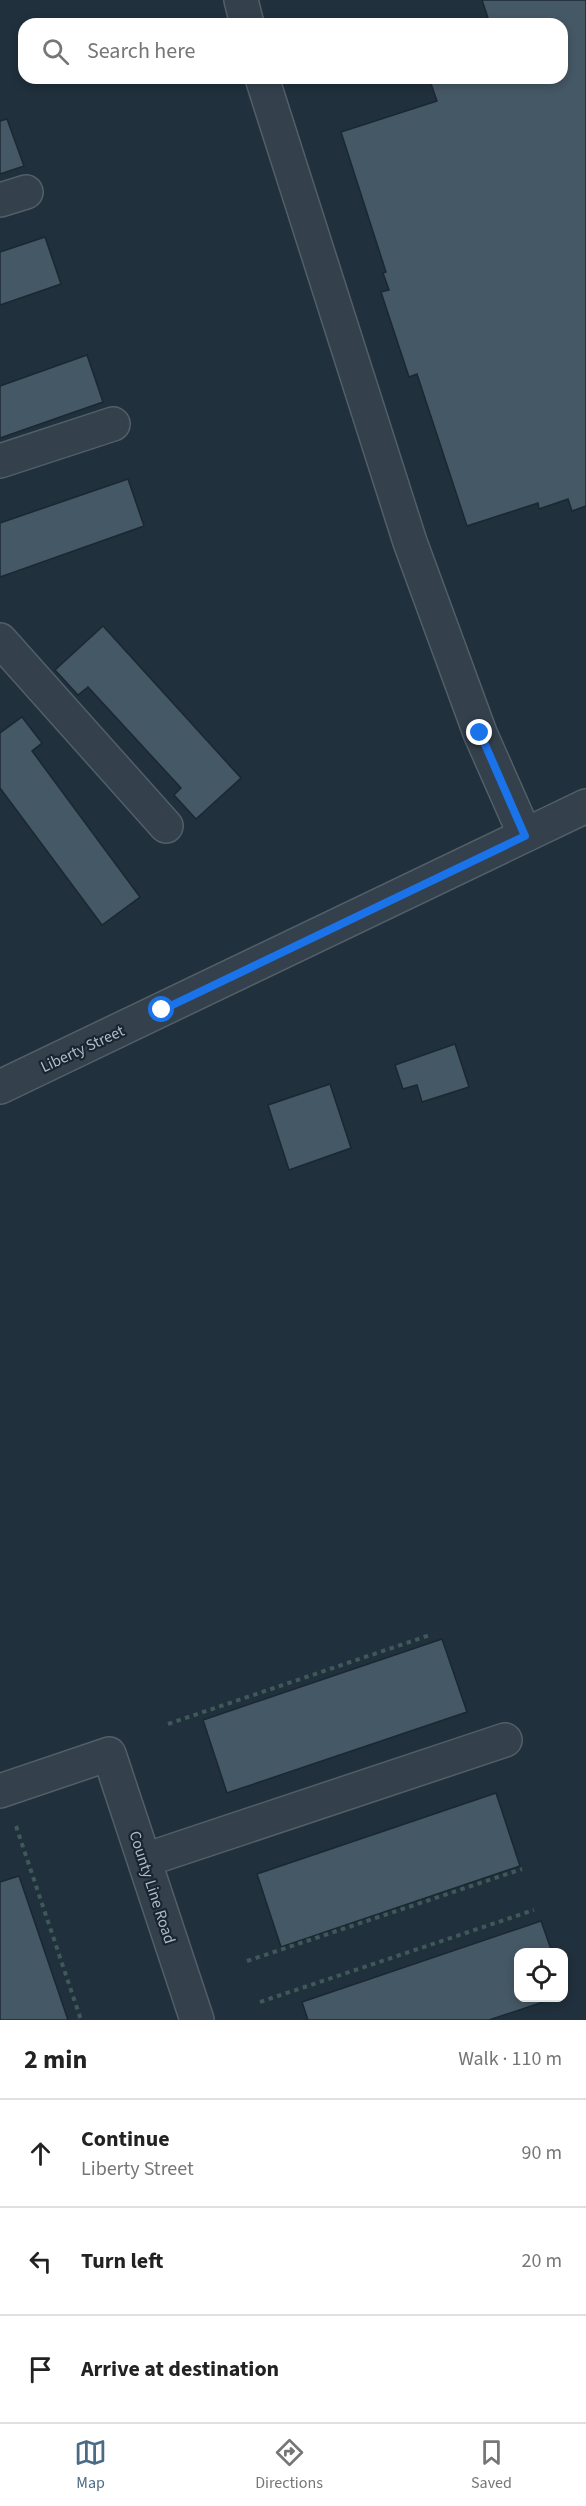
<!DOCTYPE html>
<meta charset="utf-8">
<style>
:root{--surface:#fff;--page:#f6f6f6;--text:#222;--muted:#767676;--line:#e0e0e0;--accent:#4a6b85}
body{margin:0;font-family:"Source Sans 3",sans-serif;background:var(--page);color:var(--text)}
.controls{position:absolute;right:18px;bottom:18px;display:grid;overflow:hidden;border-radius:12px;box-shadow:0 3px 9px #0003}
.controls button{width:54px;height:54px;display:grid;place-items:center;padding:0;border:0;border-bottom:2px solid var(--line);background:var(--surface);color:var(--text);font:30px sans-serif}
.stop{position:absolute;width:18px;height:18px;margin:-14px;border:4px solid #1a73e8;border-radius:50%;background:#fff}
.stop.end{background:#1a73e8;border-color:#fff;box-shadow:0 2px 6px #0008}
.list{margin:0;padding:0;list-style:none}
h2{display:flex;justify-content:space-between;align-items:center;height:78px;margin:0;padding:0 24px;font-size:26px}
h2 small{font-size:20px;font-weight:400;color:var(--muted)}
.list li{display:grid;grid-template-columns:39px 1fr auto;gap:18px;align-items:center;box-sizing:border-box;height:108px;padding:0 24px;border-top:2px solid var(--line)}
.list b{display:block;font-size:22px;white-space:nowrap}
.list p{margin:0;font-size:20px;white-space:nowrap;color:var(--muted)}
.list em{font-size:20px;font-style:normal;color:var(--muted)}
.icon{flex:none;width:33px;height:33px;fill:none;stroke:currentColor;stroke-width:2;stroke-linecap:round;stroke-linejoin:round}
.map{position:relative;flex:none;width:586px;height:2020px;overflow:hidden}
.search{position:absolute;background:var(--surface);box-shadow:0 3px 9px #0003;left:18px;right:18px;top:18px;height:66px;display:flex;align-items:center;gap:15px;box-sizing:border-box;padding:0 21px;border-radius:18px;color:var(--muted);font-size:22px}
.sheet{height:402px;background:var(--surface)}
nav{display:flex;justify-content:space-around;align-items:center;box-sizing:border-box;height:84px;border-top:2px solid var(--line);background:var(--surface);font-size:16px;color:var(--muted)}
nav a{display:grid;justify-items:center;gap:3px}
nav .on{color:var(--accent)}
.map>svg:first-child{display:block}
</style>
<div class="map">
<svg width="586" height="2020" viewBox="0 0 586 2020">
<rect width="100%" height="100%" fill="#20303c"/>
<path fill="#455865" stroke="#1b2832" stroke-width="1.5" d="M482 0H586V506L572 511 568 499 539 509 538 503 467 526 417 374 409 377 381 292 389 290 383 273 386 272 341 132 437 101 429 78H562V24H490Z
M7 119 24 166 0 174V121Z
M45 237 61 284 0 305V252Z
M87 355 103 402 0 438V386Z
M128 479 144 526 0 577V523Z
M103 626 241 778 196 819 174 795 181 788 88 687 78 695 55 670Z
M22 717 42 743 32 751 140 897 102 925 0 788V733Z
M455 1044 469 1087 422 1102 417 1085 403 1089 395 1065Z
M330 1084 351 1148 289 1170 268 1105Z
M442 1639 467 1712 227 1793 203 1720Z
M496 1793 520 1866 281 1947 257 1874Z
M19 1876 68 2020H0V1882Z
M541 1921 552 1952H518V1998H555L489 2020H308L302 2002Z"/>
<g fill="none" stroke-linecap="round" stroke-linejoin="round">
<g stroke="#515f69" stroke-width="36">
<path id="minor" d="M241 0 247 24
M262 78 410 542 480 733 525 835
M0 200 26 192
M0 461 113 424
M0 640 166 826
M0 1087 586 806
M0 1791 109 1754 197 2020
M145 1860 505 1740"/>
</g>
<path stroke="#3f5958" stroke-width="4" stroke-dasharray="4.5 4.5" stroke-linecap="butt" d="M168 1724 430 1635
M16 1826 81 2020
M247 1961 522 1869
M260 2002 534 1910"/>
<use href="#minor" stroke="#34414c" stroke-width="33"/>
</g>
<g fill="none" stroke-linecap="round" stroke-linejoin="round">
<path stroke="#1a73e8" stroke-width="8" d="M162 1010 525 836 480 733"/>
</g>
<g text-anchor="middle" stroke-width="4.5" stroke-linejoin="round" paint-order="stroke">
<g font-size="16" fill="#aebcc8" stroke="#192630">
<text transform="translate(82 1048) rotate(-25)" y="6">Liberty Street</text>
<text transform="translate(153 1887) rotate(72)" y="6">County Line Road</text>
</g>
</g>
</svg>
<div class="controls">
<button><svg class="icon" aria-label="locate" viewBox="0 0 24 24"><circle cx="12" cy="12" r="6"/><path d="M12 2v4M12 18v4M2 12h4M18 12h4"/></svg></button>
</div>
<div class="stop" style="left:162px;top:1010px"></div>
<div class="stop end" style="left:480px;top:733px"></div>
<div class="search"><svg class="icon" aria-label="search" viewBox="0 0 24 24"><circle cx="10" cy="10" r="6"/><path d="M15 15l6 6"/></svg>Search here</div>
</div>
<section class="sheet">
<h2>2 min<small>Walk · 110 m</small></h2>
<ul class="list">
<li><svg class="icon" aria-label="ahead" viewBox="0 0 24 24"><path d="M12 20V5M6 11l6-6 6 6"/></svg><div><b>Continue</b><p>Liberty Street</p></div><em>90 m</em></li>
<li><svg class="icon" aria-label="left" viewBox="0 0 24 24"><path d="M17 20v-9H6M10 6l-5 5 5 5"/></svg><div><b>Turn left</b></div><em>20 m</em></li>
<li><svg class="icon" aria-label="arrive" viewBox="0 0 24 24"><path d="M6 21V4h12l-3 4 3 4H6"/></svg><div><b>Arrive at destination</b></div></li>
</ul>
</section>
<nav>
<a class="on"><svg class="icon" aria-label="map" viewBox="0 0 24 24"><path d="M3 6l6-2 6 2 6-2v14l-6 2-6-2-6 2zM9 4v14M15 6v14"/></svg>Map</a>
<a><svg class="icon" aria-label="directions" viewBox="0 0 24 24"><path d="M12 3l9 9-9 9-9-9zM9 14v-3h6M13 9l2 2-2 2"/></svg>Directions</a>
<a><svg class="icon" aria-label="saved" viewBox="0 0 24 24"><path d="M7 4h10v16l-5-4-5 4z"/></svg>Saved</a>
</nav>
